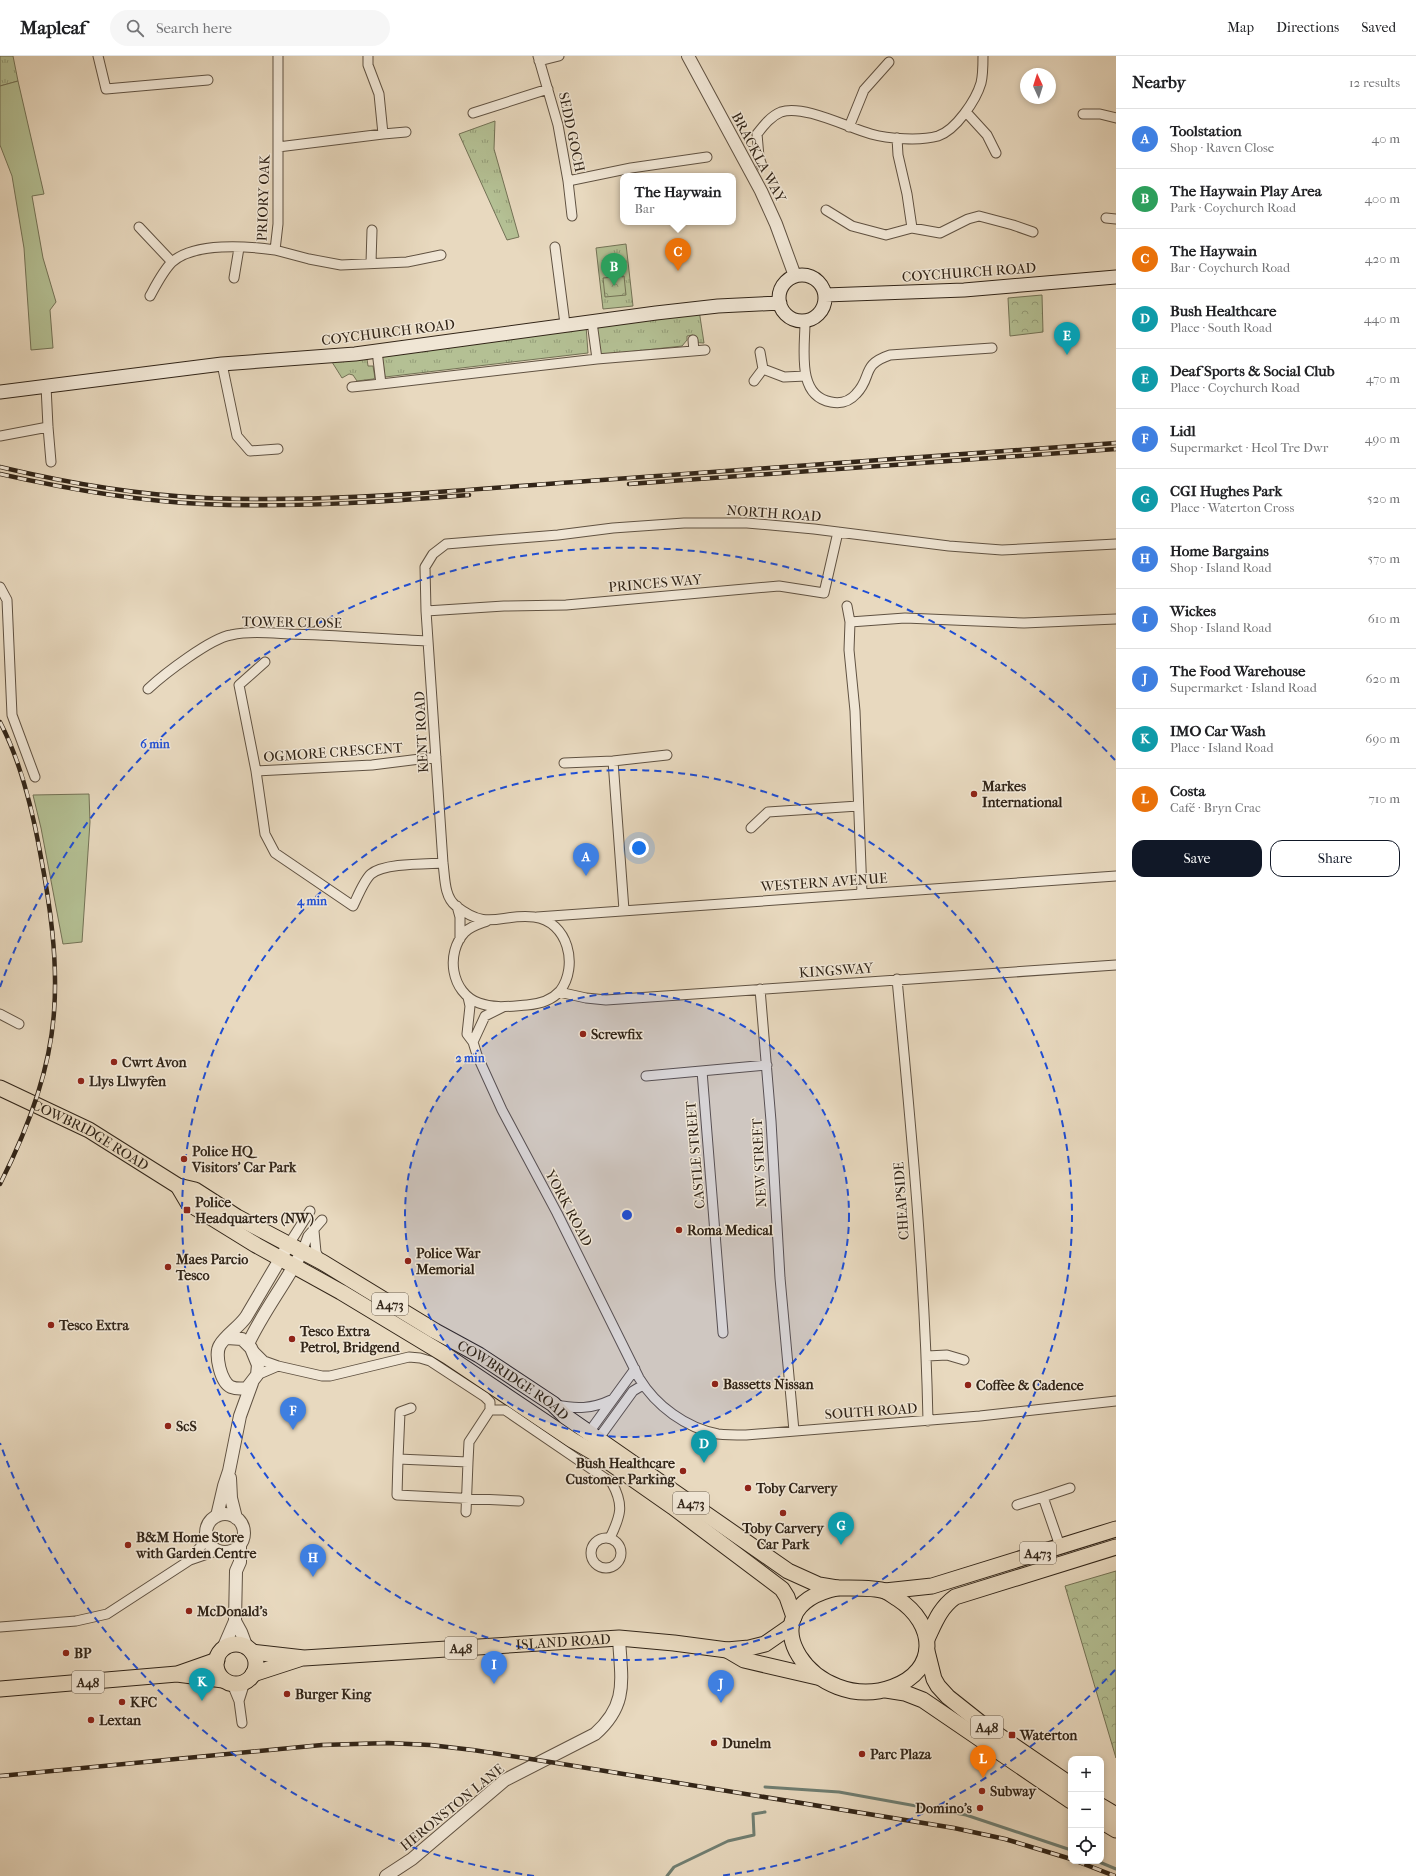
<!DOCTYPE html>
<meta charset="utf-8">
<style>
:root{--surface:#fff;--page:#f6f6f6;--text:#202124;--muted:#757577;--line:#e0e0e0;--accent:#111827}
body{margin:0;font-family:"IM FELL French Canon",serif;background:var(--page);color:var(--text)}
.controls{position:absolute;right:12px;bottom:12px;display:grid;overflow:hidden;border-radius:8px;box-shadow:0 2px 6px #0003}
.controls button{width:36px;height:36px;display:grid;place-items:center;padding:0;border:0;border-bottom:1px solid var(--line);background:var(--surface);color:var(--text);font:20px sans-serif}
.compass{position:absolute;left:1020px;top:12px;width:36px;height:36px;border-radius:50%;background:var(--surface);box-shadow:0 2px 6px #0003;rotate:356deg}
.you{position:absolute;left:639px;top:792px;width:14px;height:14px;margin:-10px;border:3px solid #fff;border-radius:50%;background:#1a73e8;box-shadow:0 0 0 6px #1a73e833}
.badge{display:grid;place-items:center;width:26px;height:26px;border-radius:50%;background:var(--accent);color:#fff;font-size:13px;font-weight:700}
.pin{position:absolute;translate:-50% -33px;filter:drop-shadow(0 1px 2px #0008)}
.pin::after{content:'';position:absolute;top:21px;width:14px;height:12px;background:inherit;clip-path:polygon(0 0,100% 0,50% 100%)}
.popup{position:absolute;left:620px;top:117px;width:116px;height:52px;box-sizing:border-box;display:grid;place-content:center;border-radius:8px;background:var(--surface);filter:drop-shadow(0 1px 3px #0005);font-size:13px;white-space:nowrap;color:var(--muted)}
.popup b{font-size:15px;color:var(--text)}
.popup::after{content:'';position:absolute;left:50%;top:100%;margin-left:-8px;border:8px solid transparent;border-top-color:var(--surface)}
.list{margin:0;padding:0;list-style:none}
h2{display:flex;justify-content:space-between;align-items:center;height:52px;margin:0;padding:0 16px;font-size:17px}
h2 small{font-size:13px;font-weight:400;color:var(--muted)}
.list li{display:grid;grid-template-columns:26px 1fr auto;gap:12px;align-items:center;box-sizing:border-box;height:60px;padding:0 16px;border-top:1px solid var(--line)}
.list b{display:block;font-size:15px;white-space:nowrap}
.list p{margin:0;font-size:13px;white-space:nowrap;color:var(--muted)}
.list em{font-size:13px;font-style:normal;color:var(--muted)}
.actions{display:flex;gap:8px;padding:12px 16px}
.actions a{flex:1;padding:9px 0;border:1px solid var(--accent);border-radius:12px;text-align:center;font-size:14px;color:var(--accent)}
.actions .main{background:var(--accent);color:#fff}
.icon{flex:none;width:22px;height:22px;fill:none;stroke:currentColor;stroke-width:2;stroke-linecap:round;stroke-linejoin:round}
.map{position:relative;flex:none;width:1116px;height:1820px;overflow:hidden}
header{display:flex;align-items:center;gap:24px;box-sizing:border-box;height:56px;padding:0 20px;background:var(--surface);border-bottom:1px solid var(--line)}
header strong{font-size:19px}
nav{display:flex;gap:22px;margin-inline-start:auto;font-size:14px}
.search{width:280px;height:36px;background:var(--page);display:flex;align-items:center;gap:10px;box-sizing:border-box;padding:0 14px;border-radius:22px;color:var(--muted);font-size:15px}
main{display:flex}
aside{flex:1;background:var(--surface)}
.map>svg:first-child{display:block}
</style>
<header>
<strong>Mapleaf</strong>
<div class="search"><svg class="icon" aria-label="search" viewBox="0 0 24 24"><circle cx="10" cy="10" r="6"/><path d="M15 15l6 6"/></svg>Search here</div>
<nav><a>Map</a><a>Directions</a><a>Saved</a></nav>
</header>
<main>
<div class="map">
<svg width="1116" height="1820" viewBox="0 0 1116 1820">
<defs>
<pattern id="grass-tufts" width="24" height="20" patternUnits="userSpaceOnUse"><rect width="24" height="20" fill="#b4c094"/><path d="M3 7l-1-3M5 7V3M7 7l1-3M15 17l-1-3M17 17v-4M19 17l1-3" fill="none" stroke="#939c78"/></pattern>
<pattern id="park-crowns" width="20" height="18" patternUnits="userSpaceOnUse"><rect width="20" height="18" fill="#b4c094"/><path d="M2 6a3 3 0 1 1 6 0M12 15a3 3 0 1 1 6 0" fill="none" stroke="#939c78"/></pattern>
</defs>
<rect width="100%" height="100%" fill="#e8d9bf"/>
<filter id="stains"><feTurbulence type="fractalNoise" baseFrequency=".005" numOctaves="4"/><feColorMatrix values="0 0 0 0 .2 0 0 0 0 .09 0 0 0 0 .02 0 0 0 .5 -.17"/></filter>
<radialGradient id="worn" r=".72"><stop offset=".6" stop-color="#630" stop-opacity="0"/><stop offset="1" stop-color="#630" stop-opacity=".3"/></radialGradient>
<path fill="url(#grass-tufts)" stroke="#737256" d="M0 0H13L18 25 0 30Z
M495 65 494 93 519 181 507 184 459 78Z
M626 188 633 250 603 253 596 192Z
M699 254 704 287C697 287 695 286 693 279L687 280V284L682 290 600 299 596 268Z
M586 270 588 297 385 321 382 299Z
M367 303 368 310H373L375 322 373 323 357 325 353 319 349 318 342 322 332 306Z"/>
<path fill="url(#park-crowns)" stroke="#737256" d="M624 220 626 239 605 241 603 222Z
M1042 239 1043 276 1010 280 1008 242Z
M1116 1515V1702L1065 1530Z"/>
<path fill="#b4c094" stroke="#737256" d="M18 25 44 138 32 140 43 202 56 246 50 254 53 292 31 294 24 192 12 120 0 89V30Z
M89 738 90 766 82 886 63 888 41 772 33 739Z"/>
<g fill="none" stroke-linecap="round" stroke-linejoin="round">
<path stroke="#6f7e72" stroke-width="3" d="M765 1731 839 1736 966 1759 1071 1794
M1097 1805 1116 1813
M667 1820 674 1811 728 1785 754 1779 753 1758 765 1756"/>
<g stroke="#605242" stroke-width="11">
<path id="minor" d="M98 0 106 33 208 24
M278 0V91L383 78 379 38 368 9V0
M538 0 558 69 568 125 572 160
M539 5 559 0
M966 56 987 79 996 97
M473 57 548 33
M1083 58H1100L1116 62
M849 71 864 34 889 6
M383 78 406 76
M897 82 898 99 907 138 912 172
M278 91V168L275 194 309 203 341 209 407 206 441 199
M762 110 759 101 757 78C764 69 771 60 781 56 803 48 849 72 871 78 888 83 921 85 938 80 956 74 976 44 981 27 983 19 983 9 983 0
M568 125 631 112 707 101
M826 154 852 170 886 179 912 172 940 177 968 163 979 160 1013 169 1033 176
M1106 162 1116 163
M139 171 172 206
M555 191 565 268
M371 207 372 174
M234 222 239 192
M150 240C156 229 163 215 172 206 195 186 247 190 275 194
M592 266 597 303
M805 266C805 292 796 340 831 346 841 348 849 346 856 338 873 321 860 309 890 299L992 292
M693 284 694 295
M377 295 381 328 597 303 705 294
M222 308 237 380 250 395 278 393
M763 313 784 321 806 320
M754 325 763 313 760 296
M46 330 48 371 51 406
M352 331 381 328
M0 380 48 371
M0 531 7 544 12 659 35 721
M847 550 850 566
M426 555 504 550 566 549 779 530 824 537 838 476
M148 633C164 618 211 582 231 579 250 575 270 577 289 578 335 579 382 583 428 585
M436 701 372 709 256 715 265 778 275 797 353 850C357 842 364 824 371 818 384 807 426 808 443 807
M613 705 624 854
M564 707 613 705 667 699
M256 715 239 629 265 606
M751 772 768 756 858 750
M862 837 855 655 849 594 850 566 905 562 1024 567 1116 563
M457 850 460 861V883
M537 861 1116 820
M487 865C479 868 471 870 465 876 445 897 451 937 479 947 495 953 511 950 527 949 539 948 552 944 560 935 579 910 568 865 534 861 500 857 489 876 456 850 444 841 445 821 443 807L426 555 425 511 433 498 446 488 558 479 613 472 684 467H747L814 473 949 490 1002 494 1116 488
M897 923C911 1070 925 1217 928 1365
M760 933 771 1065 780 1222 794 1375
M559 936 586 942 606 944 1116 909
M468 941 470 950 467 978 473 986 477 999 502 1054 557 1157 639 1322C656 1350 686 1372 718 1378 727 1379 737 1379 746 1379L980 1360 1116 1345
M0 958 19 968
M473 986 485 960 503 951
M702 1015 723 1277
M646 1020 767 1009
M314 1175 316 1196 320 1204
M289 1188 310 1155
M302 1196 308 1180 322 1164
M254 1295 264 1305 278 1310 322 1320H330L409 1301 420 1302 430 1305 485 1341 490 1346V1354H505L612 1427C624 1449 621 1459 610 1482
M927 1300 947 1299 964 1304
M257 1319 278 1310
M556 1349C576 1353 592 1353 611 1344
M490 1354 469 1386 468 1406 398 1403 397 1439 519 1445
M587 1379 635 1313
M596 1386 633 1335 643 1329
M398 1403 400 1356 411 1352
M1017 1449 1043 1441
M466 1456 468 1406
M591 1497a15 15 0 1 1 30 0a15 15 0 1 1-30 0Z
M1060 1490 1043 1441 1070 1432
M191 1502 207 1483
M0 1571 76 1565 107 1558 190 1504 216 1495
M232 1628 239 1645 242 1667
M239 1645 245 1626"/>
</g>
<g stroke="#605242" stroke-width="14">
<path id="tertiary" d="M688 0 761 135 776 168 795 220
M227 1282 242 1283 251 1292 258 1309 257 1319 247 1332C241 1333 236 1333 231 1331 221 1327 214 1298 220 1289 226 1279 239 1271 246 1261L289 1188
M248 1288C262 1258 282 1232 298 1203
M230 1422 231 1442 236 1462
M206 1477a19 19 0 1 1 38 0a19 19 0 1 1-38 0Z
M217 1460 224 1430 229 1415 240 1360 252 1327
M235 1565 241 1576 247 1592
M222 1595 235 1565 236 1515 240 1506V1488
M386 1820 412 1803 505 1724 595 1678C629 1648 621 1623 619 1582"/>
</g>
<g stroke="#322518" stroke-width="15">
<path id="secondary" d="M779 242a23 23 0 1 1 46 0a23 23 0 1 1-46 0Z
M825 239 964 234 1116 221
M0 336 222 308 355 298 656 257 718 250 780 247"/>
</g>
<g stroke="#322518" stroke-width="17">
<g id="primary">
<path id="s1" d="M0 1032 89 1074 178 1130 195 1134 237 1161 322 1206 435 1275 479 1299 553 1348 565 1360 598 1383 788 1515 819 1529 837 1532"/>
<path d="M178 1130 188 1147 256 1189 341 1236 447 1300 572 1384 603 1402 673 1451 782 1533 787 1541 794 1561"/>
<path d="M837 1532C849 1532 875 1531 885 1535 890 1537 894 1541 898 1543 936 1568 939 1614 893 1631 815 1660 740 1553 837 1532Z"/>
<path d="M885 1535 932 1530 1116 1473"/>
<path d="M927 1583C935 1566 940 1552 955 1541L1116 1491"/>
<circle cx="236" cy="1608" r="20"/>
<path d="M727 1594 744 1604 817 1621"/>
<path d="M927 1595 934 1623 938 1630 948 1641 982 1668 1071 1729"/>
<path id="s2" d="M252 1596 304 1602 619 1582 674 1587 727 1594 749 1592 765 1588 791 1570"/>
<path d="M180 1617 217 1604"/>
<path d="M253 1618 299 1603"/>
<path d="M0 1633 177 1618 223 1624"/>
<path d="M886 1634 905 1637 923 1644 1071 1745"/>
<path d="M1101 1750 1116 1759"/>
<path d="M1101 1765 1116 1774"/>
</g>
</g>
<use href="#minor" stroke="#f0e6d5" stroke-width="9"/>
<use href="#tertiary" stroke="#f0e6d5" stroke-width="12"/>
<use href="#secondary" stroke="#f0e6d5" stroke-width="13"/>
<use href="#primary" stroke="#e8d9bf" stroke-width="15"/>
<g stroke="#322518" stroke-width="4.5">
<path id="rail" d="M0 411C67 427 137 439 206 442 333 447 461 434 588 425 764 412 940 400 1116 387
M0 418C67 433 135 445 203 448 292 452 381 446 469 439
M629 428 1116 393
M0 666C21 706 32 752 40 796 50 848 58 903 54 956 50 1016 27 1075 0 1128
M0 1720 322 1689 388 1687 430 1689 473 1694 550 1706 954 1772 1005 1783 1071 1803
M1076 1805 1115 1820"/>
</g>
<use href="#rail" stroke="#f0e6d5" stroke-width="3" stroke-dasharray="9" stroke-linecap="butt"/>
</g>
<circle cx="627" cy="1159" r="222" fill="#1d4ed8" fill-opacity=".12"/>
<g fill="none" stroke="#1d4ed8" stroke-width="2" stroke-dasharray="7 5">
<circle cx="627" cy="1159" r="222"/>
<circle cx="627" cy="1159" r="445"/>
<path d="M1115 1614A667 667 0 0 1 720 1820M534 1820A667 667 0 0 1 0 1387M0 931A667 667 0 0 1 1115 704"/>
</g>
<g fill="#8f2418" stroke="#f0e6d5" stroke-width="1.5">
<circle cx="974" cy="738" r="4"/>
<circle cx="583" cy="978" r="4"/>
<circle cx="114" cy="1006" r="4"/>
<circle cx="81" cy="1025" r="4"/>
<circle cx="184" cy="1103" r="4"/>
<rect x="183" y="1150" width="8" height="8" rx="2"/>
<circle cx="679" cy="1174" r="4"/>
<circle cx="408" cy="1205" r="4"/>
<circle cx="168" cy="1211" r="4"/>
<circle cx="51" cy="1269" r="4"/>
<circle cx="292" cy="1283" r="4"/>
<circle cx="715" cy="1328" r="4"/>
<circle cx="968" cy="1329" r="4"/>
<circle cx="168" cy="1370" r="4"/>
<circle cx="683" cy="1415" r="4"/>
<circle cx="748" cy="1432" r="4"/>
<circle cx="783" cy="1457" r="4"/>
<circle cx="128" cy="1489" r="4"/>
<circle cx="189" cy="1555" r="4"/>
<circle cx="66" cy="1597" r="4"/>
<circle cx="287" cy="1638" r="4"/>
<circle cx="122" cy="1646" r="4"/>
<circle cx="91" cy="1664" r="4"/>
<rect x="1008" y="1675" width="8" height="8" rx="2"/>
<circle cx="714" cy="1687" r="4"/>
<circle cx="862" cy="1698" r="4"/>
<circle cx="982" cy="1735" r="4"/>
<circle cx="980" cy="1752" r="4"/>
</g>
<g text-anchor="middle" stroke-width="3" stroke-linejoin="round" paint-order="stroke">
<g fill="#f0e6d5" stroke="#6b5f51" stroke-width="1">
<rect x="372" y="1237" width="36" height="22" rx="3"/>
<rect x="673" y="1436" width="36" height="22" rx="3"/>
<rect x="1020" y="1486" width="36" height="22" rx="3"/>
<rect x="445" y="1581" width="32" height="22" rx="3"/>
<rect x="72" y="1615" width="32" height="22" rx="3"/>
<rect x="971" y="1660" width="32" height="22" rx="3"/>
</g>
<g font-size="13" font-weight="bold" fill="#322518">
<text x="390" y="1253">A473</text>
<text x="691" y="1452">A473</text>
<text x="1038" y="1502">A473</text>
<text x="461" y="1597">A48</text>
<text x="88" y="1631">A48</text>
<text x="987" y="1676">A48</text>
</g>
<g font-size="14" fill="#322518" stroke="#f0e6d5">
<text transform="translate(572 76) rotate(78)" y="5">SEDD GOCH</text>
<text transform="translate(759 101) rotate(62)" y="5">BRACKLA WAY</text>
<text transform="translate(263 142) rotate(-88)" y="5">PRIORY OAK</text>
<text transform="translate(969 216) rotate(-4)" y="5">COYCHURCH ROAD</text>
<text transform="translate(388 276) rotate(-7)" y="5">COYCHURCH ROAD</text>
<text transform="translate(774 457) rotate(4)" y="5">NORTH ROAD</text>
<text transform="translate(655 527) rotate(-5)" y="5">PRINCES WAY</text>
<text transform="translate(292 566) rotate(1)" y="5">TOWER CLOSE</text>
<text transform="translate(421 676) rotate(-93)" y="5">KENT ROAD</text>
<text transform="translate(333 696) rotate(-4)" y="5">OGMORE CRESCENT</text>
<text transform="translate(824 826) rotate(-4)" y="5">WESTERN AVENUE</text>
<text transform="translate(836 914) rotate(-4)" y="5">KINGSWAY</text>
<text dy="5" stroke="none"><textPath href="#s1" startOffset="102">COWBRIDGE ROAD</textPath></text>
<text transform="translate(695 1099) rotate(-95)" y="5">CASTLE STREET</text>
<text transform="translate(759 1107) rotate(-93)" y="5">NEW STREET</text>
<text transform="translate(901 1145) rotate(-94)" y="5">CHEAPSIDE</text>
<text transform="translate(569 1152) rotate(62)" y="5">YORK ROAD</text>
<text dy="5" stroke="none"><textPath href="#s1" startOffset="592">COWBRIDGE ROAD</textPath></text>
<text transform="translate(871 1355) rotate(-4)" y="5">SOUTH ROAD</text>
<text dy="5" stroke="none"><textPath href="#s2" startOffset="312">ISLAND ROAD</textPath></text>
<text transform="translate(452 1751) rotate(-39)" y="5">HERONSTON LANE</text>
</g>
<g font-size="14" font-weight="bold" fill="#322518" stroke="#f0e6d5" text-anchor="start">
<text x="982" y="735">Markes<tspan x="982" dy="16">International</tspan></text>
<text x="591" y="983">Screwfix</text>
<text x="122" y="1011">Cwrt Avon</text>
<text x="89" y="1030">Llys Llwyfen</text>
<text x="192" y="1100">Police HQ<tspan x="192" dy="16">Visitors' Car Park</tspan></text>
<text x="195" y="1151">Police<tspan x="195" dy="16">Headquarters (NW)</tspan></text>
<text x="687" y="1179">Roma Medical</text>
<text x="416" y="1202">Police War<tspan x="416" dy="16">Memorial</tspan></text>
<text x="176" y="1208">Maes Parcio<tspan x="176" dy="16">Tesco</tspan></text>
<text x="59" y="1274">Tesco Extra</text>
<text x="300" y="1280">Tesco Extra<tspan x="300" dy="16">Petrol, Bridgend</tspan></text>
<text x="723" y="1333">Bassetts Nissan</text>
<text x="976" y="1334">Coffee &amp; Cadence</text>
<text x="176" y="1375">ScS</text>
<text x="675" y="1412" text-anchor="end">Bush Healthcare<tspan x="675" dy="16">Customer Parking</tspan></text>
<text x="756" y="1437">Toby Carvery</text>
<text x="783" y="1477" text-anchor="middle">Toby Carvery<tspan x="783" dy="16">Car Park</tspan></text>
<text x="136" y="1486">B&amp;M Home Store<tspan x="136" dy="16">with Garden Centre</tspan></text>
<text x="197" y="1560">McDonald's</text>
<text x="74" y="1602">BP</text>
<text x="295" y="1643">Burger King</text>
<text x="130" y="1651">KFC</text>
<text x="99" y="1669">Lextan</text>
<text x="1020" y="1684">Waterton</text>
<text x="722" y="1692">Dunelm</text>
<text x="870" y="1703">Parc Plaza</text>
<text x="990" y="1740">Subway</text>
<text x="972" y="1757" text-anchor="end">Domino's</text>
</g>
</g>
<circle cx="627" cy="1159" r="6" fill="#1d4ed8" stroke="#f0e6d5" stroke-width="2"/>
<g font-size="12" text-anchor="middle" font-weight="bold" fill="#1d4ed8" stroke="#f0e6d5" stroke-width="3" stroke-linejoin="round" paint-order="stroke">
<text x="155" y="692">6 min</text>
<text x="312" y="849">4 min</text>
<text x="470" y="1006">2 min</text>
</g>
<rect width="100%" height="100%" filter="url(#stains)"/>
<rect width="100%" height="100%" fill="url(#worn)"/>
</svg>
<div class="controls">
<button>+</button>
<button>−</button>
<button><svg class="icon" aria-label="locate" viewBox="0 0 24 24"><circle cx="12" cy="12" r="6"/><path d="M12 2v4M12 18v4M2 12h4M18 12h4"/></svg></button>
</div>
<svg class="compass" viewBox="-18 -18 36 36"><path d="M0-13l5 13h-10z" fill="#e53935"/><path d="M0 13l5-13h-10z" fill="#757577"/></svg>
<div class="you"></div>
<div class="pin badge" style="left:586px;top:820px;background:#3f7fe0">A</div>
<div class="pin badge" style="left:614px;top:230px;background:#2e9e5b">B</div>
<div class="pin badge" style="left:678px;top:215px;background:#e8710a">C</div>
<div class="popup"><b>The Haywain</b>Bar</div>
<div class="pin badge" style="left:704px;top:1407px;background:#0f9aa8">D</div>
<div class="pin badge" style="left:1067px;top:299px;background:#0f9aa8">E</div>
<div class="pin badge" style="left:293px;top:1374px;background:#3f7fe0">F</div>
<div class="pin badge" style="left:841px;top:1489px;background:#0f9aa8">G</div>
<div class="pin badge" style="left:313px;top:1521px;background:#3f7fe0">H</div>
<div class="pin badge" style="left:494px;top:1628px;background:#3f7fe0">I</div>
<div class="pin badge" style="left:721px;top:1647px;background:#3f7fe0">J</div>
<div class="pin badge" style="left:202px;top:1645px;background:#0f9aa8">K</div>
<div class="pin badge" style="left:983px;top:1722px;background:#e8710a">L</div>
</div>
<aside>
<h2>Nearby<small>12 results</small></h2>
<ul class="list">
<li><span class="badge" style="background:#3f7fe0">A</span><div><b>Toolstation</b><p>Shop · Raven Close</p></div><em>40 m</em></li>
<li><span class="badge" style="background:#2e9e5b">B</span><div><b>The Haywain Play Area</b><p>Park · Coychurch Road</p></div><em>400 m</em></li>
<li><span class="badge" style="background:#e8710a">C</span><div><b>The Haywain</b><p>Bar · Coychurch Road</p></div><em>420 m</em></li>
<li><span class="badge" style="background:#0f9aa8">D</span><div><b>Bush Healthcare</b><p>Place · South Road</p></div><em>440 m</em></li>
<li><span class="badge" style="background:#0f9aa8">E</span><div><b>Deaf Sports &amp; Social Club</b><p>Place · Coychurch Road</p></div><em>470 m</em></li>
<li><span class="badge" style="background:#3f7fe0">F</span><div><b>Lidl</b><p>Supermarket · Heol Tre Dwr</p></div><em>490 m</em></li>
<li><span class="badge" style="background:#0f9aa8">G</span><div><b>CGI Hughes Park</b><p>Place · Waterton Cross</p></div><em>520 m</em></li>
<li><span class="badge" style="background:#3f7fe0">H</span><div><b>Home Bargains</b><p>Shop · Island Road</p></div><em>570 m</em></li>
<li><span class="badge" style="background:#3f7fe0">I</span><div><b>Wickes</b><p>Shop · Island Road</p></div><em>610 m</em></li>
<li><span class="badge" style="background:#3f7fe0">J</span><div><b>The Food Warehouse</b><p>Supermarket · Island Road</p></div><em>620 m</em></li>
<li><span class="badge" style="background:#0f9aa8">K</span><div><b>IMO Car Wash</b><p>Place · Island Road</p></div><em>690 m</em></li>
<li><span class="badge" style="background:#e8710a">L</span><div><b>Costa</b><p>Café · Bryn Crac</p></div><em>710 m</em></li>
</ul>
<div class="actions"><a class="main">Save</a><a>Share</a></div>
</aside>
</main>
